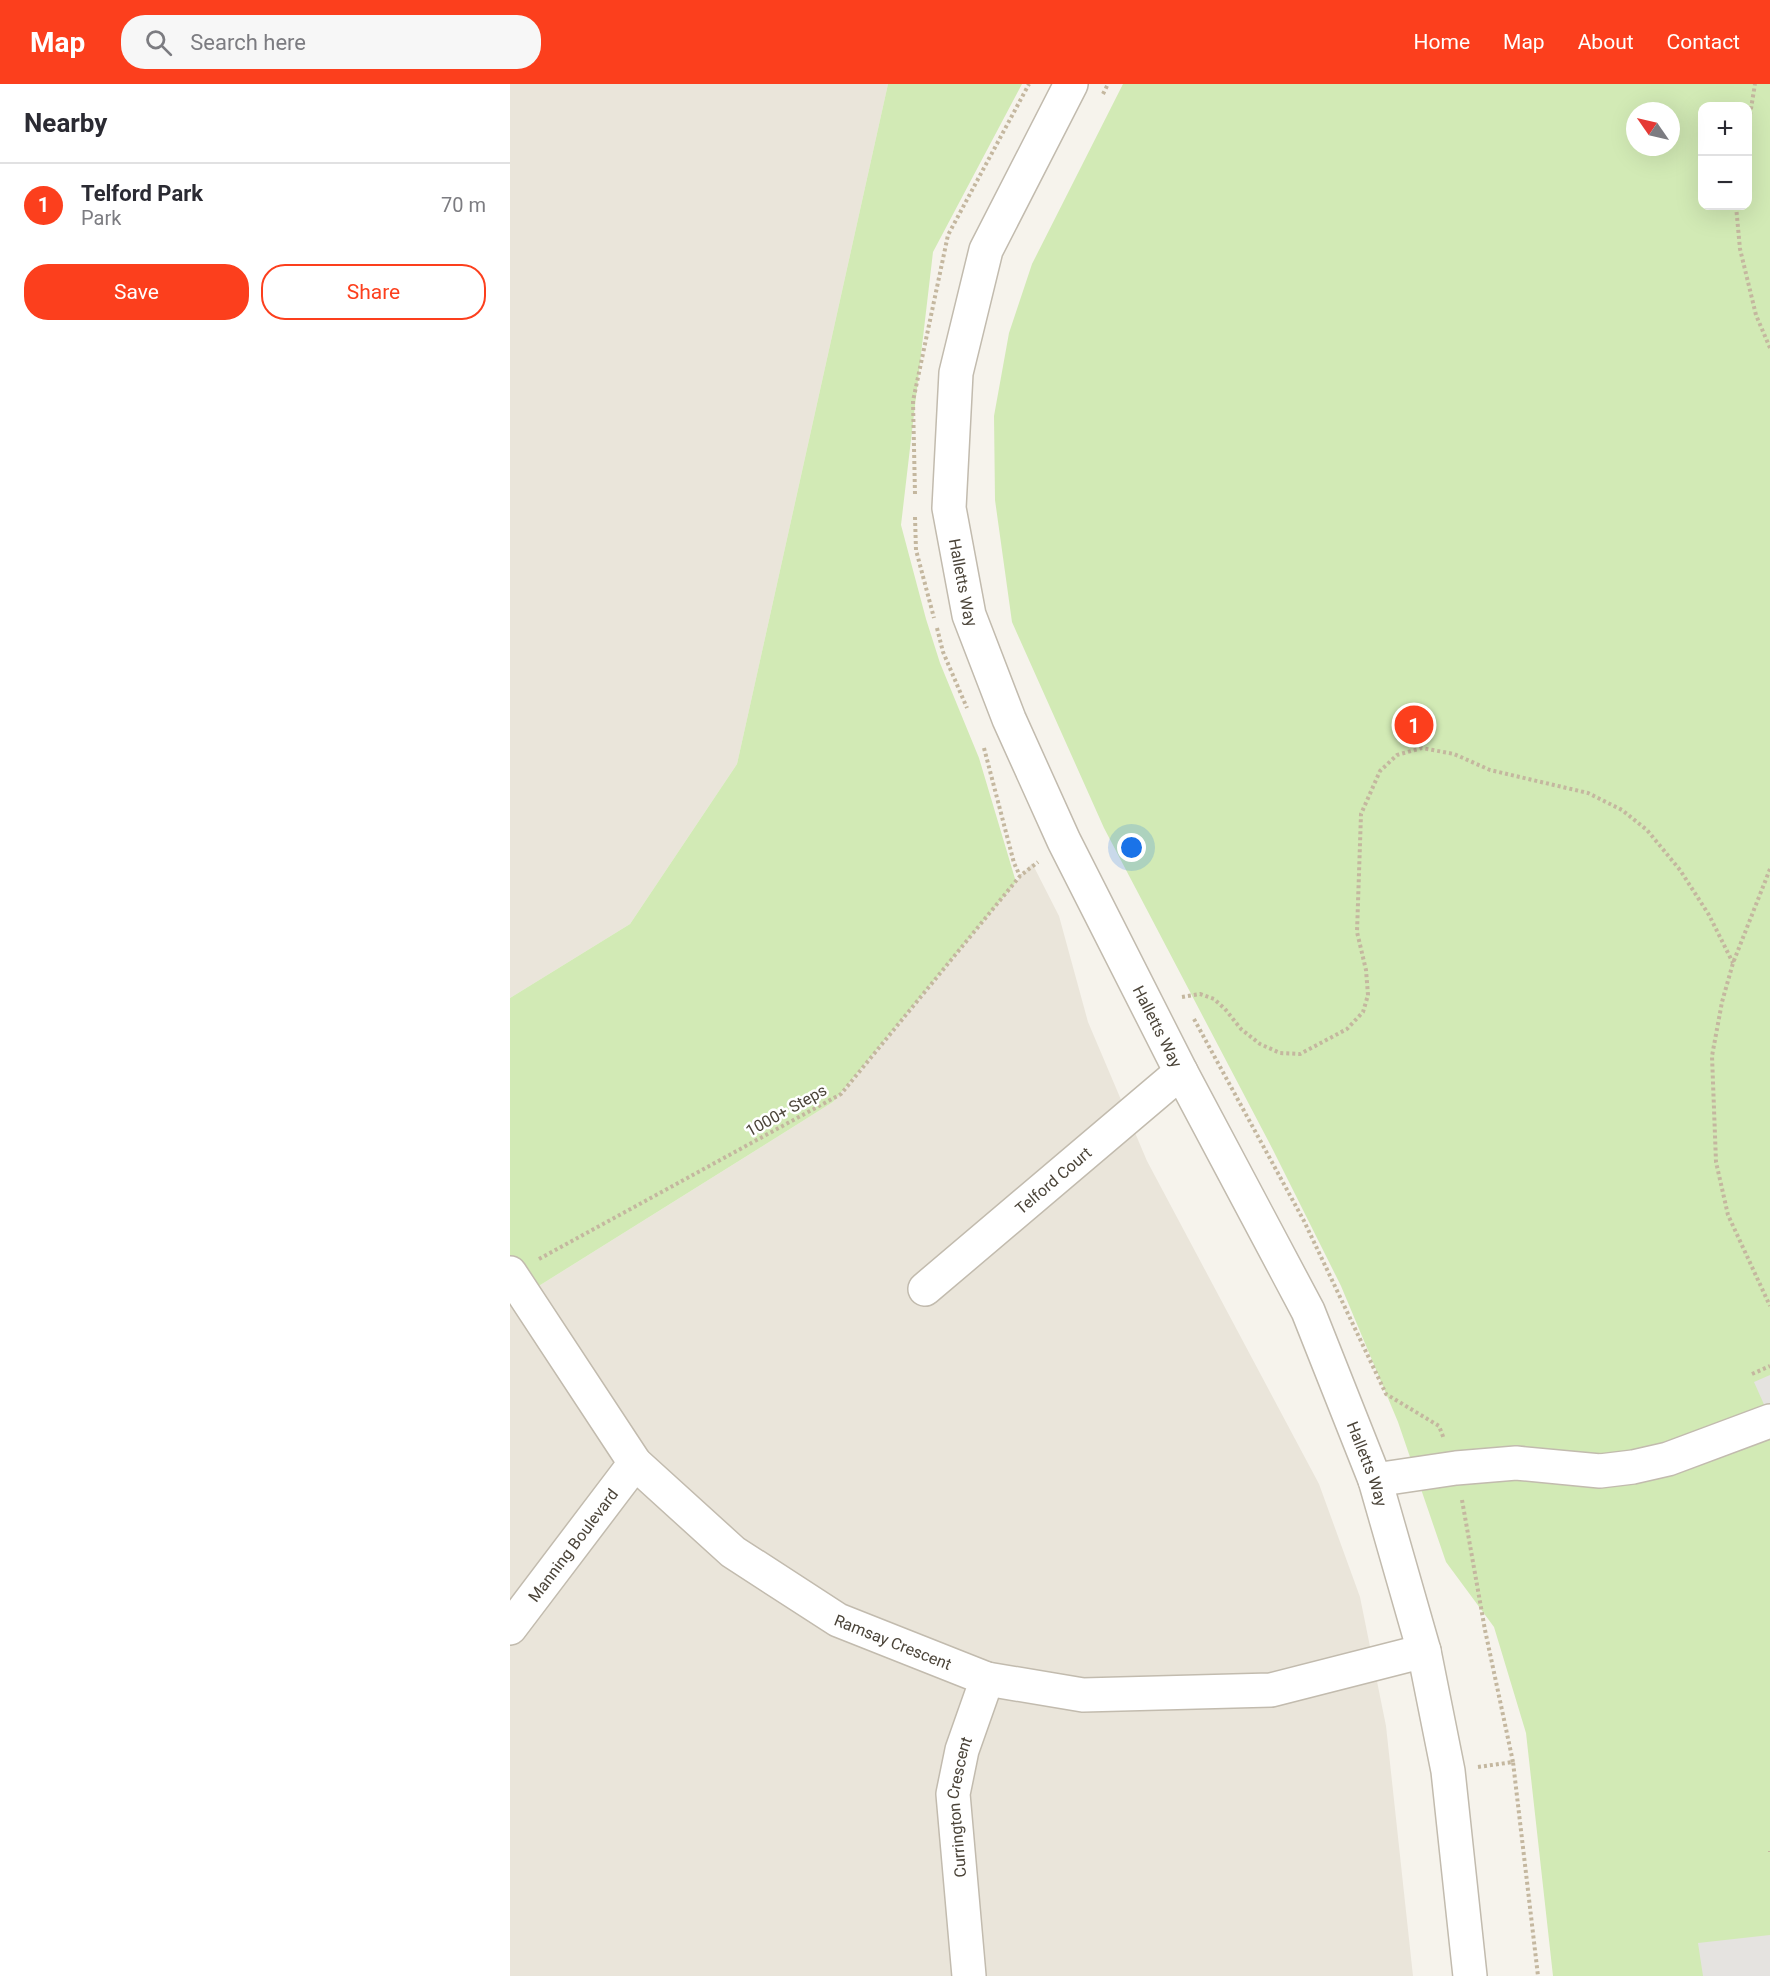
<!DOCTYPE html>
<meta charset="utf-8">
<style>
:root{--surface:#fff;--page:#f7f7f7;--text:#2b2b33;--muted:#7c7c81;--line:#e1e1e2;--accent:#fc3f1d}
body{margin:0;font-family:Roboto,sans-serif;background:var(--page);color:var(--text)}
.controls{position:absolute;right:18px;top:18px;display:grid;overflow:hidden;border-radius:12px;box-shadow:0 6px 24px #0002}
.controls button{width:54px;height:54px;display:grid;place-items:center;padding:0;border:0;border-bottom:2px solid var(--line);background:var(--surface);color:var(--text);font:30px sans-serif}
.compass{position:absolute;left:1116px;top:18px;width:54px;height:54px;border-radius:50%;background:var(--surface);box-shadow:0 6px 24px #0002;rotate:304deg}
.you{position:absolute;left:622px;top:764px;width:21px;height:21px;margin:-15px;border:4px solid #fff;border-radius:50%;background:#1a73e8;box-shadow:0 0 0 9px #1a73e833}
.badge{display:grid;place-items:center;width:39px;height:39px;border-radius:50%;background:var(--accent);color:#fff;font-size:20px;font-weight:700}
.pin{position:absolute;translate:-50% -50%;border:3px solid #fff;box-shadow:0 2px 6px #0006}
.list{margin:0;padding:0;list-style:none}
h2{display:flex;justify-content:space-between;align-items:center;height:78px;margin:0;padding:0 24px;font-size:26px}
h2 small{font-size:20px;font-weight:400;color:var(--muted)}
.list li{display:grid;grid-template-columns:39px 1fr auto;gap:18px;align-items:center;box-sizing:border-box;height:84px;padding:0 24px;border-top:2px solid var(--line)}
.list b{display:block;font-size:22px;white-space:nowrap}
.list p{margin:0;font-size:20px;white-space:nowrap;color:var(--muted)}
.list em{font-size:20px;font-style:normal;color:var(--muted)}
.actions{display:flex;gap:12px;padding:18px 24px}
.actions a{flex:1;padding:14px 0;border:2px solid var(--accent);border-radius:24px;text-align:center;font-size:21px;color:var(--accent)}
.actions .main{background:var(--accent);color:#fff}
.icon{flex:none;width:33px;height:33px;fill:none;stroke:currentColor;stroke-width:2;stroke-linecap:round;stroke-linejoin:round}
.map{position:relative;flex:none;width:1260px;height:1892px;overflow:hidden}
header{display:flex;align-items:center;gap:36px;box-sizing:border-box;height:84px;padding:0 30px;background:var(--accent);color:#fff}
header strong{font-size:28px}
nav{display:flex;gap:33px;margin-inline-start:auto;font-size:21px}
.search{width:420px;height:54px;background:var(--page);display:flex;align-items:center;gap:15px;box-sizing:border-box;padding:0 21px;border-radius:24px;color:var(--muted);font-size:22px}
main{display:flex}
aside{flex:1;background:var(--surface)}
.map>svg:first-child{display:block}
</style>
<header>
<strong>Map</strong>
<div class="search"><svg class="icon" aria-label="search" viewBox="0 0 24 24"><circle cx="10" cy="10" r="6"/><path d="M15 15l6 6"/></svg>Search here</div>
<nav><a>Home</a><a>Map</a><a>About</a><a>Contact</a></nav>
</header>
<main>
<aside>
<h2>Nearby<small></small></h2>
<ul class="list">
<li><span class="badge">1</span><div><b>Telford Park</b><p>Park</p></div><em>70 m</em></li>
</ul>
<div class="actions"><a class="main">Save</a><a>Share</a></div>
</aside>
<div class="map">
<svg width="1260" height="1892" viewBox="0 0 1260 1892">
<rect width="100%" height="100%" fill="#f6f3ec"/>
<path fill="#eae5da" d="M0 0H378L227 680 120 840 0 914Z
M522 779 549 832 578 938 637 1077 809 1400 850 1513 876 1642 903 1892H0V1220L323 1018Z"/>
<path fill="#d2eab5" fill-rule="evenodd" d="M378 0H512L423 168 391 441 416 535 430 579 469 674 506 798 323 1018 0 1220V914L120 840 227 680Z
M613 0H1260V1892H1043L1016 1649 984 1543 936 1478 888 1338 831 1202 763 1066 594 744 502 538 485 416 484 332 499 249 522 180ZM1192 22H1238V122H1192ZM1125 27H1161V63H1125Z"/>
<path fill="#e5e3e0" d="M1260 1291V1334L1244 1298Z
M1260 1851V1892H1193L1188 1859Z"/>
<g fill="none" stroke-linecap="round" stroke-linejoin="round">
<g stroke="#c2bbae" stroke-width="36">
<g id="minor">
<path id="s1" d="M561 0 476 166 446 289 439 424 459 531 499 635 554 757 671 988 798 1227 865 1396 914 1567 938 1687 960 1892"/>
<path id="s2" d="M0 1189 125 1379 223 1468 328 1536 477 1595 573 1611 761 1606 914 1567"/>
<path id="s3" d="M415 1205 671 988"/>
<path d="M865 1396 946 1384 1006 1379 1090 1387 1123 1383 1158 1375 1260 1337"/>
<path id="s4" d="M0 1544 125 1379"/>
<path id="s5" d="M459 1892 443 1710 452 1666 477 1595"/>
</g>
</g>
<path stroke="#c4b79f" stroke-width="4" stroke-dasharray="3 3" stroke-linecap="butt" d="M593 10 598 0
M1238 43 1245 0
M1226 122 1230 165 1246 231 1260 264
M405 410 403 317 438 151 519 0
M405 433 406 466 424 534
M427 544 433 568 457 624
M474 664 504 779 510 792
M1260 785 1223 879 1212 918 1202 972 1206 1078 1218 1131 1260 1222
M672 913 690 910 704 915 715 925 731 945 750 960 770 969 790 970 837 945 853 928 858 911 856 886 847 848 851 730 870 687 887 671 912 664 944 670 980 686 1078 709 1112 726 1137 746 1170 786 1199 831 1223 879
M684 935 794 1137 876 1310 929 1342 934 1355
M29 1175 331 1010 510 792 528 778
M1242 1290 1260 1282
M952 1416 975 1546 1003 1678
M968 1683 1003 1678 1028 1892
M1260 1767V1768"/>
<use href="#minor" stroke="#fff" stroke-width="33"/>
</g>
<g text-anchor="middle" stroke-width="5" stroke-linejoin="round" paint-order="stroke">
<g font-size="16" fill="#4b4439" stroke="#fff">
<text dy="6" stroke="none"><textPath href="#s1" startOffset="524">Halletts Way</textPath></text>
<text dy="6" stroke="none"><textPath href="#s1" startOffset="1010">Halletts Way</textPath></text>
<text transform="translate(276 1026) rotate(-29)" y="6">1000+ Steps</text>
<text dy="6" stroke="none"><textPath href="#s3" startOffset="168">Telford Court</textPath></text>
<text dy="6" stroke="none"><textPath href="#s1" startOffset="1496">Halletts Way</textPath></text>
<text dy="6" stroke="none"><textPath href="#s4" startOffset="104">Manning Boulevard</textPath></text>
<text dy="6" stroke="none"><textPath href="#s2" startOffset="544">Ramsay Crescent</textPath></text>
<text dy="6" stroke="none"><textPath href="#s5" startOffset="170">Currington Crescent</textPath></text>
</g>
</g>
</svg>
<div class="controls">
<button>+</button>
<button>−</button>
</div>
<svg class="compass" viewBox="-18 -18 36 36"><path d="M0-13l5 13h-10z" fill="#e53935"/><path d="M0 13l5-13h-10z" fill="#7c7c81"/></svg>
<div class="you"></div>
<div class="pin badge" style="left:904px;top:641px">1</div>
</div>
</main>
